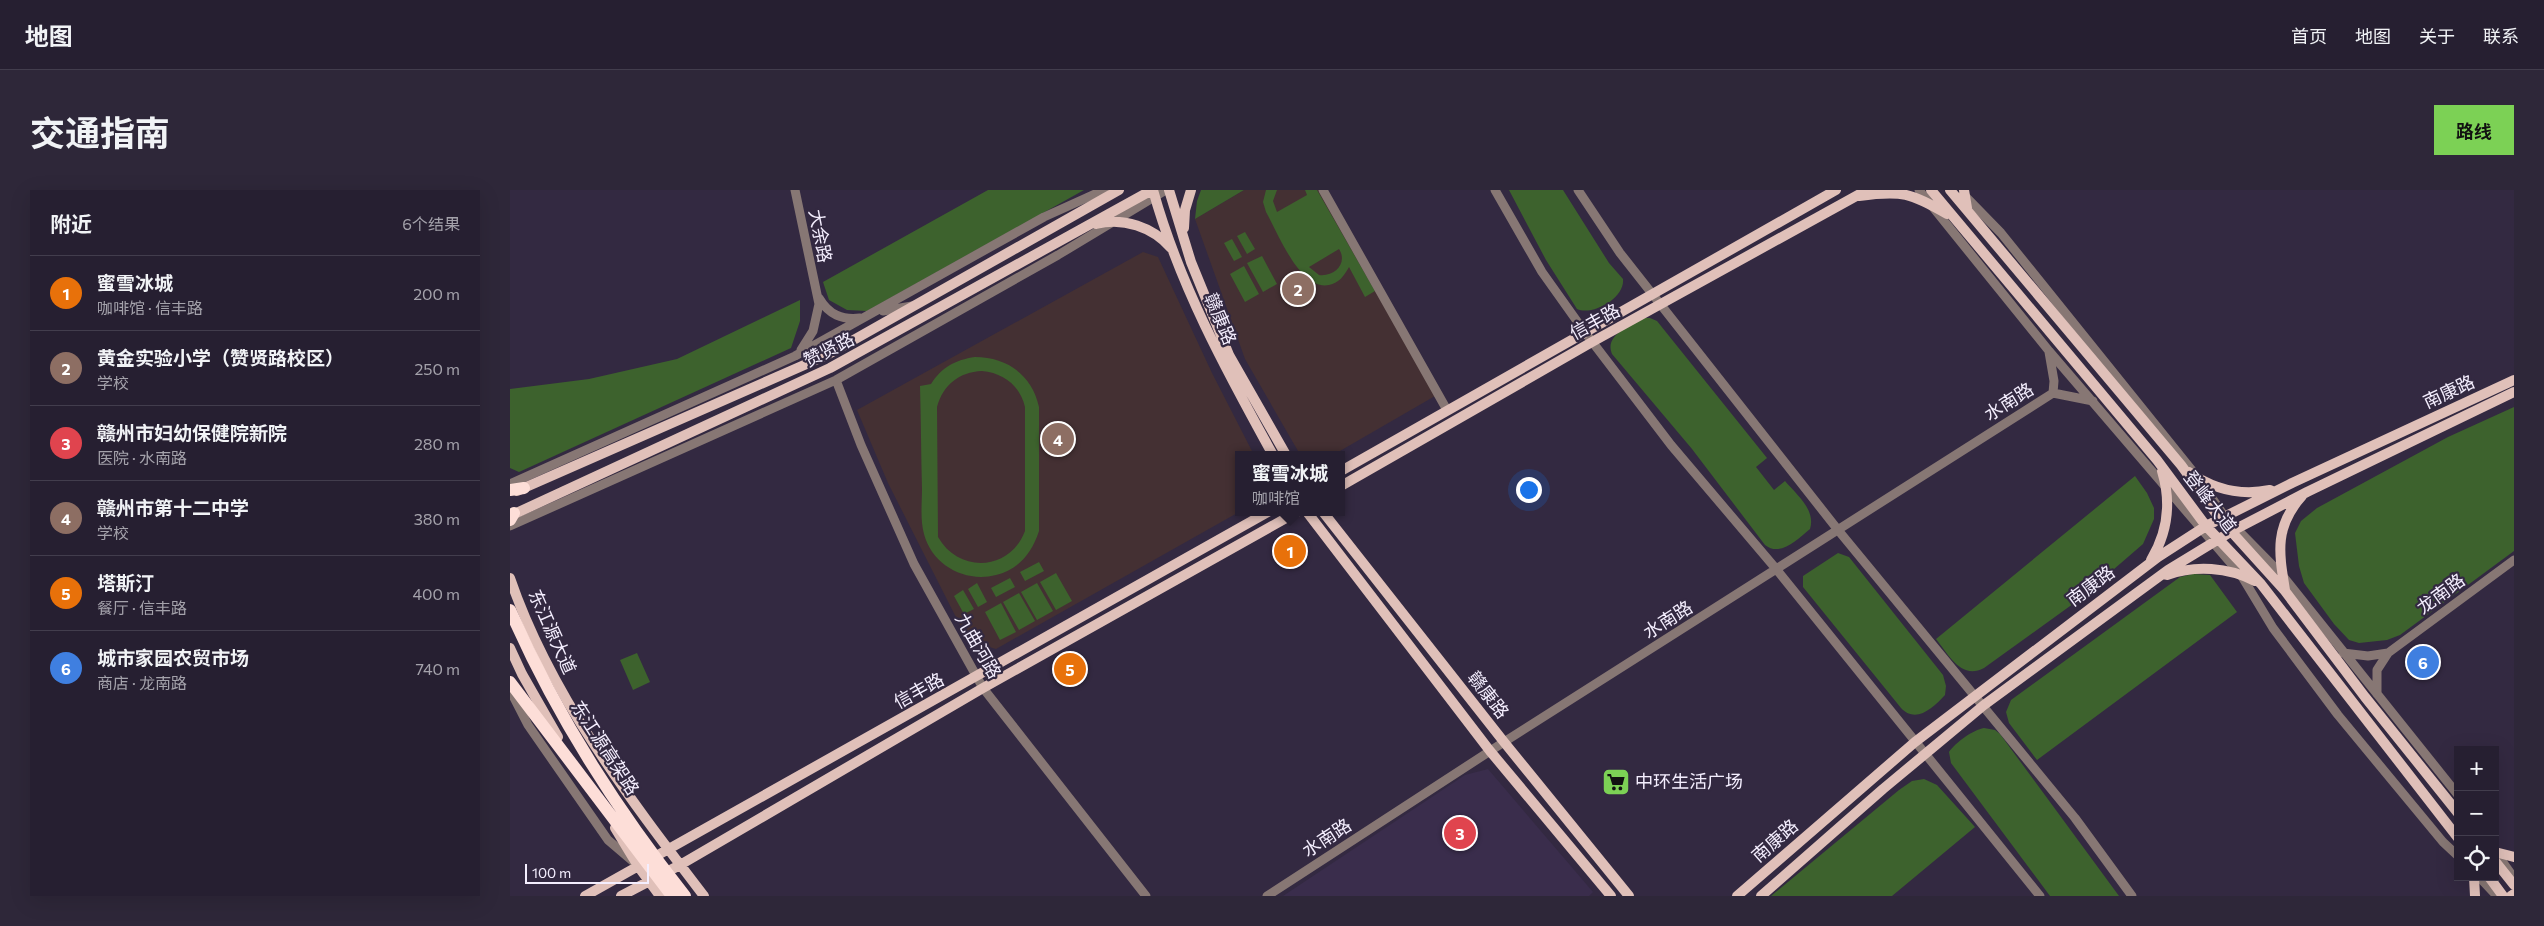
<!DOCTYPE html>
<html lang="zh">
<meta charset="utf-8">
<style>
:root{--surface:#261f31;--page:#2e2739;--text:#f1f3f6;--muted:#a4a2ab;--line:#423d4d;--accent:#7cd155}
body{margin:0;font-family:Commissioner,"Noto Sans SC",sans-serif;background:var(--page);color:var(--text)}
.controls{position:absolute;right:15px;bottom:15px;display:grid;overflow:hidden;border-radius:0px;box-shadow:0 5px 20px #0002}
.controls button{width:45px;height:45px;display:grid;place-items:center;padding:0;border:0;border-bottom:1px solid var(--line);background:var(--surface);color:var(--text);font:25px sans-serif}
.scale{position:absolute;left:15px;bottom:12px;width:124px;box-sizing:border-box;padding-left:5px;border:2px solid #f4eefe;border-top:0;font-size:14px;line-height:18px;white-space:nowrap;color:#f4eefe;-webkit-text-stroke:4px #332941;paint-order:stroke}
.you{position:absolute;left:1018px;top:299px;width:18px;height:18px;margin:-12px;border:4px solid #fff;border-radius:50%;background:#1a73e8;box-shadow:0 0 0 8px #1a73e833}
.badge{display:grid;place-items:center;width:32px;height:32px;border-radius:50%;background:var(--accent);color:#fff;font-size:16px;font-weight:700}
.pin{position:absolute;translate:-50% -50%;border:2px solid #fff;box-shadow:0 1px 5px #0006}
.popup{position:absolute;left:725px;top:261px;width:110px;height:65px;box-sizing:border-box;display:grid;place-content:center;border-radius:0px;background:var(--surface);filter:drop-shadow(0 1px 4px #0005);font-size:16px;white-space:nowrap;color:var(--muted)}
.popup b{font-size:19px;color:var(--text)}
.popup::after{content:'';position:absolute;left:50%;top:100%;margin-left:-10px;border:10px solid transparent;border-top-color:var(--surface)}
.list{margin:0;padding:0;list-style:none}
h2{display:flex;justify-content:space-between;align-items:center;height:65px;margin:0;padding:0 20px;font-size:21px}
h2 small{font-size:16px;font-weight:400;color:var(--muted)}
.list li{display:grid;grid-template-columns:32px 1fr auto;gap:15px;align-items:center;box-sizing:border-box;height:75px;padding:0 20px;border-top:1px solid var(--line)}
.list b{display:block;font-size:19px;white-space:nowrap}
.list p{margin:0;font-size:16px;white-space:nowrap;color:var(--muted)}
.list em{font-size:16px;font-style:normal;color:var(--muted)}
.icon{flex:none;width:28px;height:28px;fill:none;stroke:currentColor;stroke-width:2;stroke-linecap:round;stroke-linejoin:round}
.map{position:relative;flex:none;width:2004px;height:706px;overflow:hidden;border-radius:0px}
header{display:flex;align-items:center;gap:30px;box-sizing:border-box;height:70px;padding:0 25px;background:var(--surface);border-bottom:1px solid var(--line)}
header strong{font-size:24px}
nav{display:flex;gap:28px;margin-inline-start:auto;font-size:18px}
.intro{display:flex;align-items:center;justify-content:space-between;box-sizing:border-box;height:120px;padding:0 30px}
h1{margin:0;font-size:35px}
.button{padding:12px 22px;border-radius:0px;background:var(--accent);color:#111;font-size:18px;font-weight:700}
main{display:flex;gap:30px;padding:0 30px}
aside{flex:1;background:var(--surface);border-radius:0px;box-shadow:0 5px 20px #0002}
.map>svg:first-child{display:block}
</style>
<header>
<strong>地图</strong>
<nav><a>首页</a><a>地图</a><a>关于</a><a>联系</a></nav>
</header>
<div class="intro"><h1>交通指南</h1><a class="button">路线</a></div>
<main>
<aside>
<h2>附近<small>6个结果</small></h2>
<ul class="list">
<li><span class="badge" style="background:#e8710a">1</span><div><b>蜜雪冰城</b><p>咖啡馆 · 信丰路</p></div><em>200 m</em></li>
<li><span class="badge" style="background:#8d6e63">2</span><div><b>黄金实验小学（赞贤路校区）</b><p>学校</p></div><em>250 m</em></li>
<li><span class="badge" style="background:#e0444e">3</span><div><b>赣州市妇幼保健院新院</b><p>医院 · 水南路</p></div><em>280 m</em></li>
<li><span class="badge" style="background:#8d6e63">4</span><div><b>赣州市第十二中学</b><p>学校</p></div><em>380 m</em></li>
<li><span class="badge" style="background:#e8710a">5</span><div><b>塔斯汀</b><p>餐厅 · 信丰路</p></div><em>400 m</em></li>
<li><span class="badge" style="background:#3f7fe0">6</span><div><b>城市家园农贸市场</b><p>商店 · 龙南路</p></div><em>740 m</em></li>
</ul>
</aside>
<div class="map">
<svg width="2004" height="706" viewBox="0 0 2004 706">
<rect width="100%" height="100%" fill="#332941"/>
<path fill="#3a2d4c" d="M978 579 1083 702 1079 706H773L955 585Z"/>
<path fill="#443033" d="M734 0H810L925 206 823 265H802L788 261 735 169 685 29Z
M633 62 648 67 702 183 744 265H729V322L486 459 458 451 378 293 347 220Z"/>
<path fill="#3d622d" fill-rule="evenodd" d="M478 0H574L357 121 337 120 319 110 313 92Z
M691 0H734L685 29 687 11Z
M756 0H767L763 11 767 22 797 5 795 0H807L865 101 855 107 839 77C834 86 829 93 819 95 790 101 768 43 756 22L753 12ZM829 59C838 73 825 87 809 85L799 77Z
M999 0H1053L1099 73 1113 89C1115 108 1083 126 1067 119L1036 70Z
M735 42 745 59 737 64 727 46Z
M722 49 732 67 724 71 714 53Z
M752 66 767 94 753 102 737 73Z
M734 76 749 104 735 112 720 84Z
M290 110V131L281 158 9 282 0 278V199L79 189 167 169Z
M1133 128H1140L1147 131 1257 268 1246 277 1264 300 1275 291C1287 305 1306 320 1300 339 1287 350 1270 367 1255 355L1182 259 1102 164C1094 145 1120 136 1133 128Z
M465 167C497 167 522 185 529 217V341C522 363 508 380 486 385 455 393 422 375 414 344 410 330 412 313 412 299 411 264 411 230 410 196L421 194C432 177 445 170 465 167ZM472 181C494 183 510 196 515 217V341C500 381 449 384 428 347L427 217C433 195 449 182 472 181Z
M2004 217V361L1890 445 1877 450 1849 453 1839 450 1824 434 1794 393 1789 376 1785 343 1791 331 1807 318 1938 247Z
M1625 286 1637 303 1644 318V329L1633 354 1567 411 1474 478C1451 490 1439 465 1426 449Z
M1328 363 1339 367 1433 485 1436 496 1435 505C1423 518 1406 534 1391 518L1293 397V386Z
M529 372 534 381 515 391 510 382Z
M546 383 562 411 546 420 530 392Z
M1683 384 1700 385 1727 422 1527 570 1499 533 1496 522 1501 510 1670 387Z
M500 388 505 397 486 407 481 398Z
M467 393 477 412 468 417 458 399Z
M527 393 543 421 527 430 511 402Z
M453 400 464 419 454 424 444 406Z
M509 403 525 431 509 440 493 412Z
M491 413 506 442 490 450 475 422Z
M127 463 140 492 123 500 110 470Z
M1474 538 1485 540 1490 544 1609 706H1540L1441 573 1439 562C1446 552 1463 540 1474 538Z
M1414 589 1427 595 1465 637 1382 706H1261L1389 600 1402 591Z"/>
<g fill="none" stroke-linecap="round" stroke-linejoin="round">
<path stroke="#877774" stroke-width="9" d="M285 0 309 114 303 141 291 160
M813 0 937 220
M985 0 1032 82 1074 141 1161 255 1267 380 1530 706
M1068 0 1110 63 1328 340 1565 628 1622 706
M1409 0 1539 161 1731 385 1763 438 1828 525 1933 652 1948 666
M1453 4 1491 43 1689 289 1715 327 1772 385 1948 605
M309 108C319 125 332 130 350 128
M373 121 402 116
M1539 162 1544 191 1543 203
M326 190 351 255 404 374 473 498 636 706
M0 294 285 166 534 27 594 0
M0 336 326 190 548 65 656 0
M1833 463 1858 466 1878 463
M0 500 18 535 98 650 125 673
M1867 504V480L1878 463 2004 370
M1985 661 2004 688
M1969 687 1987 706
M757 706 994 552 1543 203 1583 211"/>
<path stroke="#e0c0b9" stroke-width="10" d="M643 0C669 94 716 180 763 265
M659 0 681 72 719 165 776 265
M1421 0 1647 270 1696 336 1751 394 1948 648
M1440 0 1671 275 1710 329 1775 401 1855 507 1948 623
M1454 0 1457 18
M1349 6C1392 0 1401 3 1437 24
M586 34C613 27 643 37 661 58
M674 38 675 20 681 0
M831 281 1326 0
M1679 282C1703 299 1731 306 1760 300
M831 296 1082 152 1357 0
M7 301 317 165 609 0
M797 322 980 561 1101 706
M813 322 994 552 1119 706
M0 326 320 178 642 0
M1641 370C1658 342 1661 311 1652 281
M1657 385C1685 375 1718 377 1745 391
M0 388C40 505 119 608 194 706
M1775 400C1769 363 1764 337 1792 306
M0 458 12 484 48 547
M105 638 128 676 150 706
M1985 662 2004 667
M1985 671 2004 695
M1964 687 1965 706
M1979 687 1993 706
M75 706 758 322
M111 706 170 675 473 498 787 322
M1227 706 1405 552 1648 367 1696 336 1782 293 2004 190
M1251 706 1373 599 1474 515 1658 380 1722 341 1797 302 2004 202
M2001 706 2004 704"/>
<path stroke="#fdded8" stroke-width="12" d="M0 300 14 298
M0 330 4 323
M0 420C44 521 107 620 175 706
M0 492 162 706"/>
</g>
<defs>
<g id="supermarket-square" transform="scale(1.4375)"><rect x="-9" y="-9" width="18" height="18" rx="4" fill="#7cd155" stroke="#332941"/><path d="M-6-5.5h2.5l.6 2H6L4.5 2H-2.5L-4.4-4H-6ZM-1.5 3.2a1.3 1.3 0 1 0 .1 0ZM3 3.2a1.3 1.3 0 1 0 .1 0Z" fill="#111"/></g>
</defs>
<g fill-rule="evenodd">
<use href="#supermarket-square" x="1106" y="592"/>
</g>
<g text-anchor="middle" stroke-width="4.5" stroke-linejoin="round" paint-order="stroke">
<g font-size="18" fill="#f4eefe" stroke="#332941">
<text transform="translate(310 46) rotate(79)" y="6">大余路</text>
<text transform="translate(710 129) rotate(67)" y="6">赣康路</text>
<text transform="translate(1085 132) rotate(-29)" y="6">信丰路</text>
<text transform="translate(319 160) rotate(-27)" y="6">赞贤路</text>
<text transform="translate(1939 202) rotate(-25)" y="6">南康路</text>
<text transform="translate(1499 212) rotate(-32)" y="6">水南路</text>
<text transform="translate(1700 312) rotate(52)" y="6">登峰大道</text>
<text transform="translate(1581 396) rotate(-37)" y="6">南康路</text>
<text transform="translate(1931 404) rotate(-36)" y="6">龙南路</text>
<text transform="translate(1158 430) rotate(-32)" y="6">水南路</text>
<text transform="translate(42 442) rotate(66)" y="6">东江源大道</text>
<text transform="translate(468 456) rotate(60)" y="6">九曲河路</text>
<text transform="translate(409 501) rotate(-29)" y="6">信丰路</text>
<text transform="translate(978 505) rotate(52)" y="6">赣康路</text>
<text transform="translate(95 558) rotate(57)" y="6">东江源高架路</text>
<text transform="translate(817 648) rotate(-33)" y="6">水南路</text>
<text transform="translate(1265 651) rotate(-41)" y="6">南康路</text>
</g>
<g font-size="18" fill="#f4eefe" stroke="#332941" text-anchor="start">
<text x="1125" y="598">中环生活广场</text>
</g>
</g>
</svg>
<div class="controls">
<button>+</button>
<button>−</button>
<button><svg class="icon" aria-label="locate" viewBox="0 0 24 24"><circle cx="12" cy="12" r="6"/><path d="M12 2v4M12 18v4M2 12h4M18 12h4"/></svg></button>
</div>
<div class="scale">100 m</div>
<div class="you"></div>
<div class="pin badge" style="left:780px;top:361px;background:#e8710a">1</div>
<div class="popup"><b>蜜雪冰城</b>咖啡馆</div>
<div class="pin badge" style="left:788px;top:99px;background:#8d6e63">2</div>
<div class="pin badge" style="left:950px;top:643px;background:#e0444e">3</div>
<div class="pin badge" style="left:548px;top:249px;background:#8d6e63">4</div>
<div class="pin badge" style="left:560px;top:479px;background:#e8710a">5</div>
<div class="pin badge" style="left:1913px;top:472px;background:#3f7fe0">6</div>
</div>
</main>
